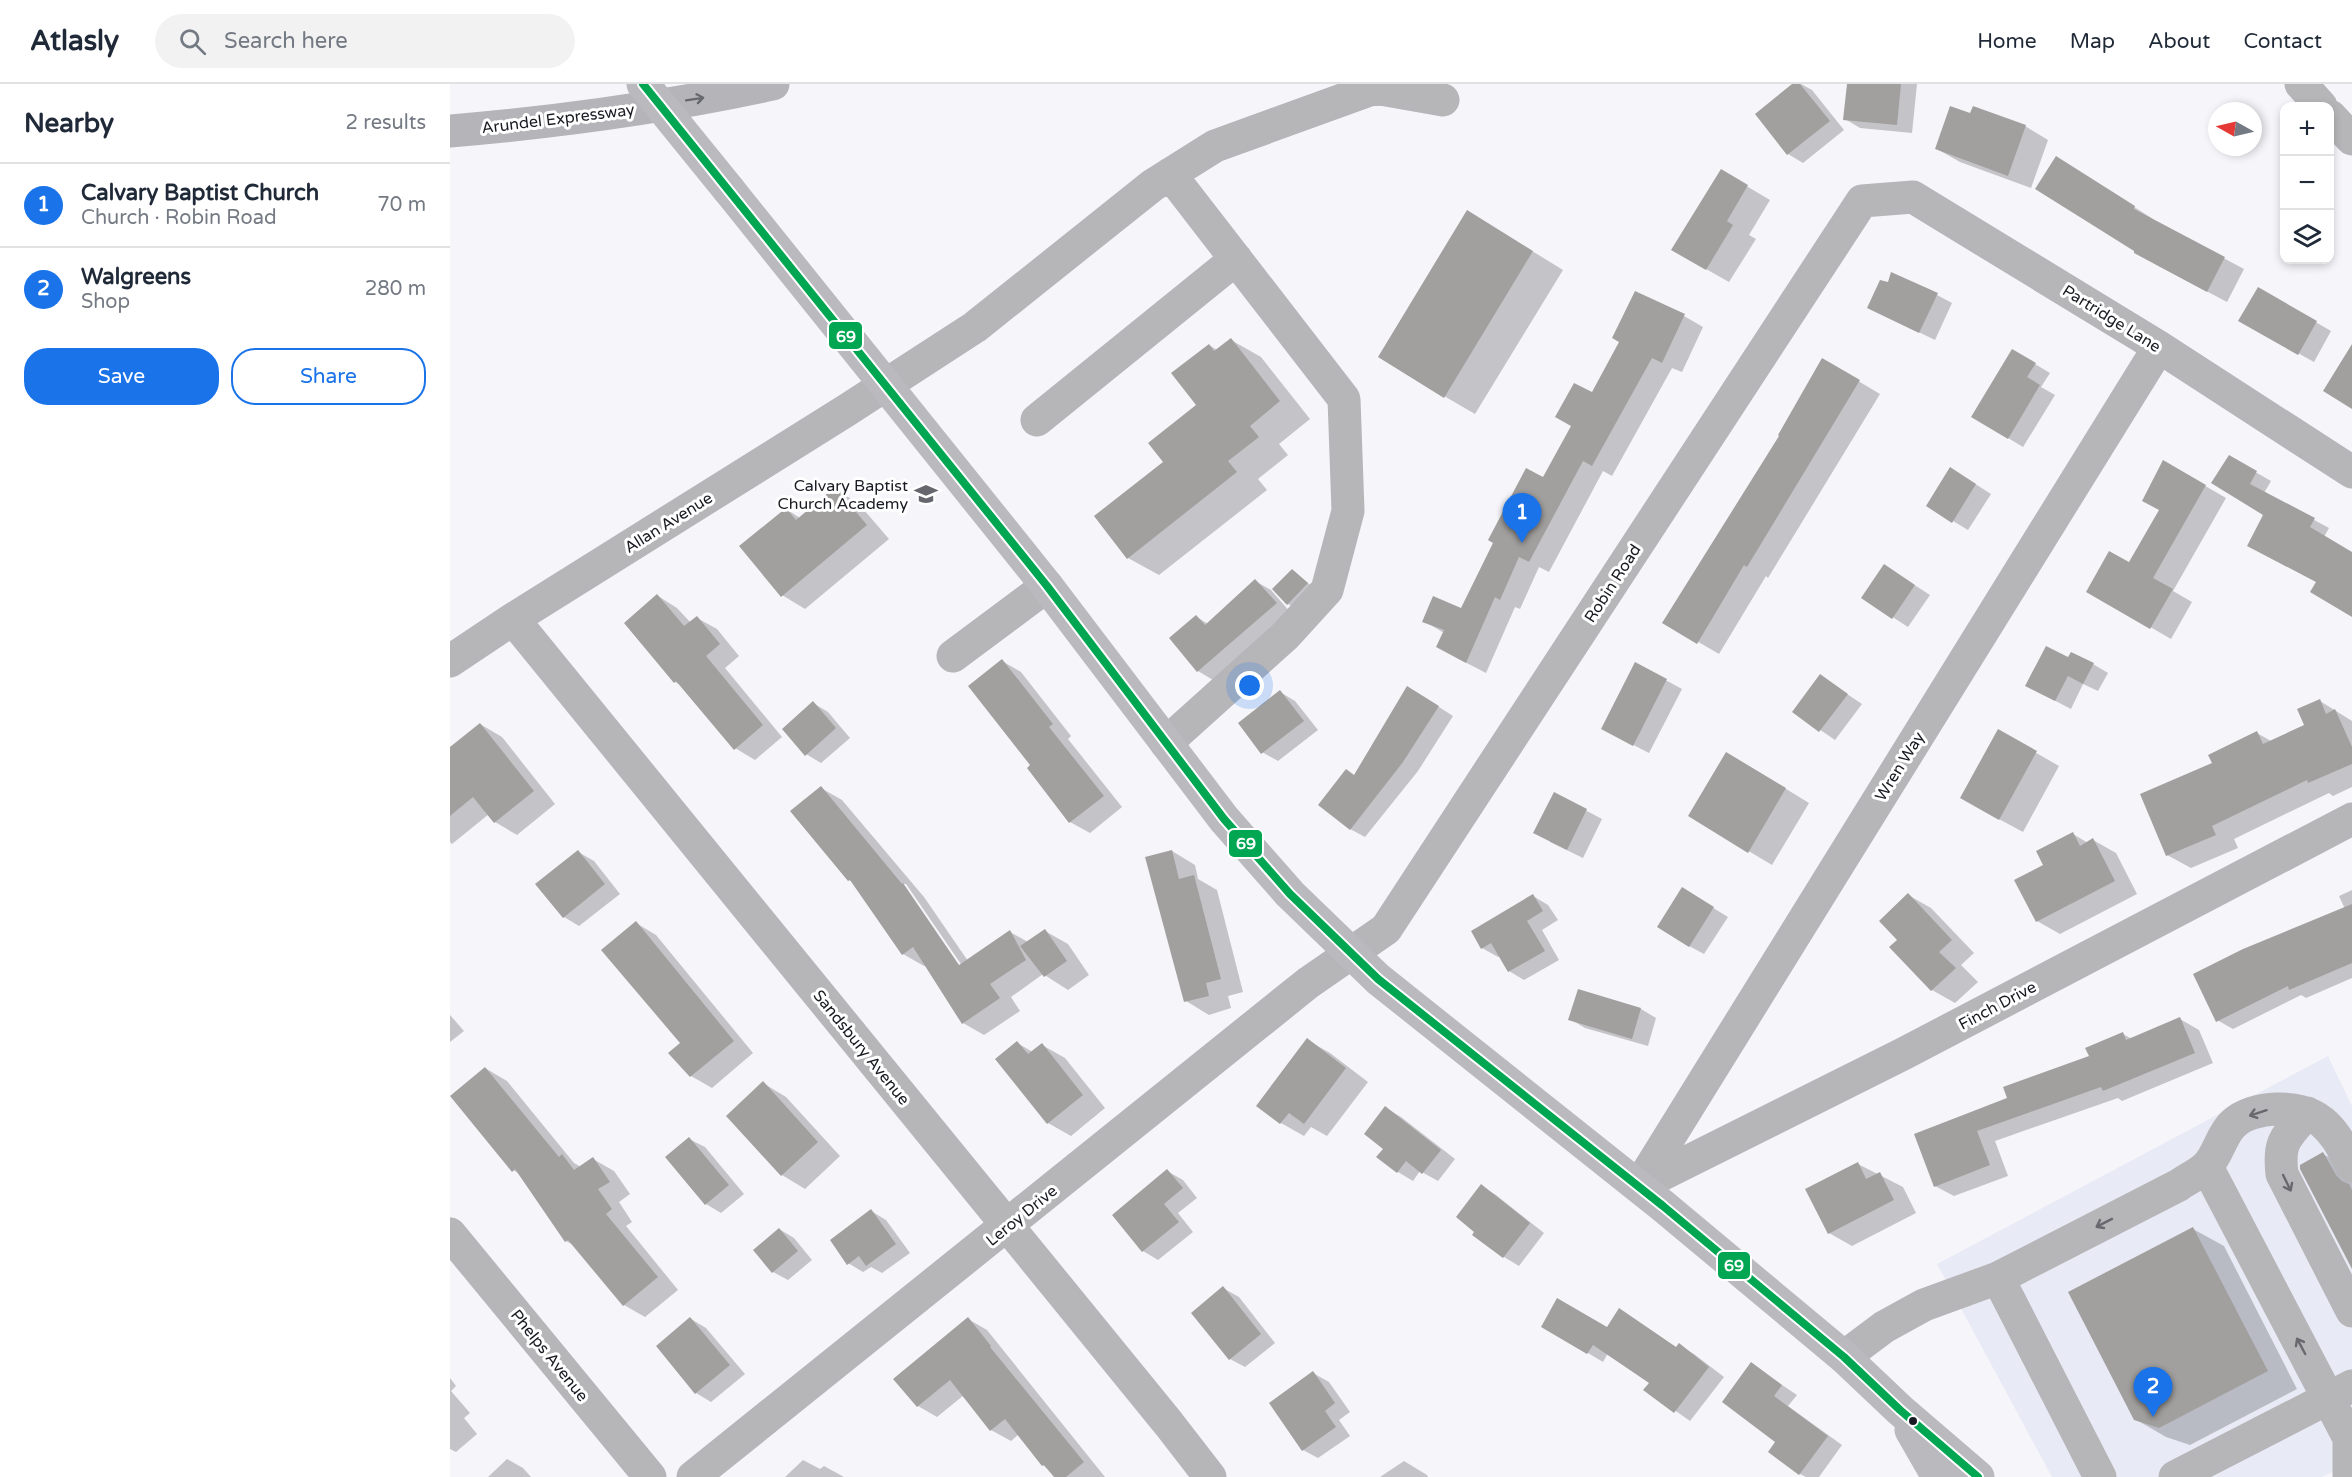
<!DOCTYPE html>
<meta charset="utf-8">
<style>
:root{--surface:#fff;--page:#f2f2f3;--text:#1f2937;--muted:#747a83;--line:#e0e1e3;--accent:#1a73e8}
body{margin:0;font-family:"Varela Round",sans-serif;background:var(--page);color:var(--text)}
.controls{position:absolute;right:18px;top:18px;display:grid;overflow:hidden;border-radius:12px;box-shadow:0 3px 9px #0003}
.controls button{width:54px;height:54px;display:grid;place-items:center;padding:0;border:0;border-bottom:2px solid var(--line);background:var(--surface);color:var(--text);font:30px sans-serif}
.compass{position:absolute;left:1758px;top:18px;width:54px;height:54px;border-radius:50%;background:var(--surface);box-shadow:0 3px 9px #0003;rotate:278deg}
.you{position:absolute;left:800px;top:602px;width:21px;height:21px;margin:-15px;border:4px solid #fff;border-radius:50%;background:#1a73e8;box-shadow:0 0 0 9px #1a73e833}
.badge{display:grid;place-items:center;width:39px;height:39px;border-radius:50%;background:var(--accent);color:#fff;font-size:20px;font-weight:700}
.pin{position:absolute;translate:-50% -50px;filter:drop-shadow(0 2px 3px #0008)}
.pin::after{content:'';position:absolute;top:32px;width:21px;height:18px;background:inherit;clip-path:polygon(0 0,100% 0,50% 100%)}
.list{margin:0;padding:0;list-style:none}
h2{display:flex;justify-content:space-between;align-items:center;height:78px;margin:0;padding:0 24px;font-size:26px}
h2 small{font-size:20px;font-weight:400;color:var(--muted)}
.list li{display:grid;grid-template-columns:39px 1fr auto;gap:18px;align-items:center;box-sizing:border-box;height:84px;padding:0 24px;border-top:2px solid var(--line)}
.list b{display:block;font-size:22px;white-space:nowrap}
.list p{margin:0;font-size:20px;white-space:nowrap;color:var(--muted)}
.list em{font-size:20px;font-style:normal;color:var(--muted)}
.actions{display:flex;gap:12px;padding:18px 24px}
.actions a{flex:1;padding:14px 0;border:2px solid var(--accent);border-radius:24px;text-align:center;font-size:21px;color:var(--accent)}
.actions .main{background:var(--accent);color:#fff}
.icon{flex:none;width:33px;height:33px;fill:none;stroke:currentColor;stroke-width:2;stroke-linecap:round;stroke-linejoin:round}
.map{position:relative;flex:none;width:1902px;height:1393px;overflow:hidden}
header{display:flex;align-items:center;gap:36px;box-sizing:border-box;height:84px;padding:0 30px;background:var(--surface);border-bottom:2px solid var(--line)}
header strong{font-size:28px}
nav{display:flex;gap:33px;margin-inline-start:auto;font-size:21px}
.search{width:420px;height:54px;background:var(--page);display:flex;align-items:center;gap:15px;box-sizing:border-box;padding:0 21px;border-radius:33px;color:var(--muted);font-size:22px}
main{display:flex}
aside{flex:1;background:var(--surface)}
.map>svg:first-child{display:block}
</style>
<header>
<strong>Atlasly</strong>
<div class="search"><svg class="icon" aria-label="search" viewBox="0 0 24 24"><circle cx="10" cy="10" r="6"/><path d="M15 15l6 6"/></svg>Search here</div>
<nav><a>Home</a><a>Map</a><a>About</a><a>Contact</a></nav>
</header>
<main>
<aside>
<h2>Nearby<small>2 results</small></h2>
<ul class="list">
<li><span class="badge">1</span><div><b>Calvary Baptist Church</b><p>Church · Robin Road</p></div><em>70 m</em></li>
<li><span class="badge">2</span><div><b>Walgreens</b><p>Shop</p></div><em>280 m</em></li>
</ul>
<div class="actions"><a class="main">Save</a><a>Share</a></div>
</aside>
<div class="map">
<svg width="1902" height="1393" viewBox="0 0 1902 1393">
<rect width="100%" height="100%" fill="#f5f5fa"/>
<path fill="#e8eaf6" d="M1878 972 1902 1022V1378L1872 1393H1602L1487 1180Z"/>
<path fill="#0003" fill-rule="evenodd" d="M1344 0H1351L1362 6 1394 46 1353 79 1338 70 1307 30Z
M1398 0H1467L1462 49 1410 44 1395 35Z
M1575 42 1598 56 1581 104 1510 78 1487 65Z
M1625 85 1703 135 1702 136 1794 185 1777 218 1705 180Z
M1271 87 1320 116 1299 151 1306 155 1279 198 1256 185Z
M1048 146 1113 186 1025 330 994 312Z
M1808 205 1881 247 1864 278 1790 237Z
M1487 211 1502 219 1485 256 1419 224Z
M1234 232 1253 243 1232 288 1222 284 1162 392 1153 387 1099 488 1089 483 1070 525 1065 523 1036 589 1007 574 994 549 974 537 1011 526 1093 395 1143 311Z
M781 256 811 273 860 335 829 360 838 371 808 395 817 406 709 491 678 474 715 378 748 321 759 261 767 266Z
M1563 267 1600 289 1591 303 1605 311 1573 363 1523 333Z
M1373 276 1430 310 1318 494 1316 492 1269 570 1214 538 1331 351Z
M1779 373 1821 397 1814 409 1879 444 1874 453 1902 470V532L1867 498 1815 430Z
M1714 378 1776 414 1723 507 1742 518 1721 555 1638 507 1679 480 1711 426Z
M1516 394 1541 410 1518 446 1503 437Z
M385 405 408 419 439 455 355 525 332 511 336 425 350 434Z
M1435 482 1480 511 1458 543 1413 514Z
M842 486 864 504 845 524 838 520Z
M805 497 821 506 841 529 763 596 748 587 747 533 758 540Z
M208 512 227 524 241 539 247 534 267 545 289 572 275 584 332 653 305 676 285 664 234 603 225 598Z
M1619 575 1643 580 1658 589 1648 607 1633 600 1621 625 1592 610Z
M552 577 571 588 621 652 618 655 672 723 640 749 620 738 583 682Z
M1186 580 1232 605 1199 669 1168 653Z
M1370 592 1412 620 1385 656 1344 628Z
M830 608 845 617 868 646 828 677 812 668Z
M972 612 1003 632 968 687 915 753 900 745Z
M1870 617 1902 637V703L1883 712 1879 709 1784 755 1788 764 1741 784 1717 771 1764 680 1807 649 1821 657 1856 642Z
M363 619 378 628 400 654 371 679 356 670Z
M30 640 52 653 105 720 67 751 45 738 39 730 2 760 0 758V665Z
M1548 647 1609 682 1573 748 1534 727Z
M1300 683 1359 719 1322 781 1240 732Z
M371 704 392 716 474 813 518 877 560 848 578 858 595 847 618 860 639 891 618 906 593 890 561 913 570 927 534 951 513 939 476 881 474 882 453 870 405 799 399 796ZM452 800H456L515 886 512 888Z
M1105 710 1152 735 1133 774 1100 758Z
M1623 750 1638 759 1643 756 1666 769 1687 810 1610 850 1587 837 1595 782Z
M722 767 745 781 748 795 767 806 793 908 778 912 781 924 759 931 736 917Z
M128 768 144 777 170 810 129 842 114 833Z
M1902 806V894L1856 914 1851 911 1783 945 1767 936 1895 825 1889 812Z
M1458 811 1481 824 1524 869 1511 881 1528 898 1505 919 1482 906 1442 863 1449 856Z
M1083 812 1098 821 1108 836 1092 846 1109 876 1074 896 1059 887 1050 872 1048 873 1032 864 1023 848Z
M1247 814 1278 833 1254 870 1239 862Z
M186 839 206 851 303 969 262 1004 241 992 220 969 232 959Z
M1129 906 1191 925 1206 934 1198 962 1135 944 1120 935Z
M0 931 14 947 0 958Z
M1730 935 1749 946 1763 979 1672 1017 1668 1014 1545 1057 1558 1092 1504 1112 1485 1102 1466 1051 1559 1015 1641 973 1673 950 1682 955Z
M857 956 880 969 918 998 877 1052 861 1043 854 1052 831 1039 808 1021Z
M567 959 583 968 592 961 615 974 655 1024 621 1052 598 1039Z
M35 984 57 997 124 1079 131 1083 143 1075 164 1087 180 1110 169 1118 182 1138 176 1142 228 1206 195 1233 174 1221 125 1162 116 1157 70 1090 63 1086Z
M313 999 336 1013 390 1072 355 1105 332 1091 278 1032Z
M936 1024 951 1033 1005 1075 988 1097 970 1087 963 1097 948 1088 935 1065Z
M239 1055 255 1063 294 1110 271 1129 256 1120Z
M1873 1070 1896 1083 1902 1094V1171Z
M1408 1080 1453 1103 1466 1129 1402 1162 1379 1149Z
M717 1087 733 1096 747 1114 728 1129 743 1148 708 1176 693 1167Z
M1031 1102 1046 1111 1094 1149 1069 1182 1054 1173 1026 1147Z
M421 1127 436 1136 460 1169 432 1189 421 1183 413 1188 398 1179Z
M329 1145 344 1154 362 1176 338 1196 323 1188Z
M1743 1145 1774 1162 1847 1305 1740 1361 1716 1353 1685 1335Z
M773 1204 789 1213 825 1259 795 1283 780 1275Z
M241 1235 256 1244 295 1290 261 1318 246 1309 208 1262Z
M518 1235 537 1246 655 1393H606L593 1381 569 1350 561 1357 541 1346 514 1311 487 1333 468 1322Z
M1184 1235 1227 1264 1229 1261 1244 1270 1274 1293 1240 1337 1196 1306 1201 1299 1158 1269 1153 1278 1093 1242 1157 1245Z
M1301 1280 1347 1311 1338 1322 1392 1361 1369 1393H1356L1350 1390 1328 1358Z
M863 1289 879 1298 900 1328 889 1336 900 1352 868 1374 853 1366Z
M0 1294 6 1302 1 1307 20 1329 14 1334 27 1350 6 1368 0 1365Z
M57 1375 73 1384 81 1393H38Z
M353 1376 370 1385 374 1382 394 1393H335Z
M954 1377 977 1391 978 1393H930Z"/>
<path fill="#a2a09f" d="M1342 0H1350L1380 37 1337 71 1305 30Z
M1397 0H1451L1447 41 1393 36Z
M1500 22 1520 29 1523 22 1576 41 1558 92 1485 65Z
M1606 72 1685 122 1684 125 1775 173 1757 208 1684 169V167L1585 105Z
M1271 85 1298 101 1277 137 1283 141 1256 186 1221 166Z
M1017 126 1083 167 994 314 928 273Z
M1441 188 1488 209 1469 249 1417 224 1430 196 1438 198Z
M1808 203 1867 237 1848 271 1788 237Z
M1185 207 1235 230 1212 279 1202 274 1142 382 1133 377 1079 478 1069 473 1050 516 1045 513 1016 579 986 563 994 546 972 538 983 512 1011 524 1043 459 1038 456 1076 384 1093 393 1121 342 1105 333 1124 299 1142 308 1169 258 1162 254Z
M781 254 830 317 800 342 809 353 778 377 787 388 677 475 644 432 713 378 698 359 746 321 721 289 759 260 764 267Z
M1902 260V325L1873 307Z
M1562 265 1586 279 1577 293 1590 301 1558 355 1521 333Z
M1372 274 1410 296 1297 483 1294 481 1247 560 1212 539 1329 352 1328 351Z
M1779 371 1807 387 1800 400 1865 434 1860 443 1902 468V533L1860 508 1866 498 1797 462 1813 431 1761 399Z
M1713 376 1756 401 1703 494 1723 505 1700 545 1636 508 1659 467 1679 478 1709 426 1692 417Z
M1500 383 1526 400 1502 439 1476 422Z
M385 403 417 441 331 513 289 462 336 424 346 436Z
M1434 480 1465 501 1442 535 1411 514Z
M842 485 858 499 837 521 822 505Z
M805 495 827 519 747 588 719 554 746 531 755 541Z
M207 510 234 542 247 532 270 560 256 572 313 641 284 666 226 597 224 599 174 539Z
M1596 562 1618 573 1621 568 1644 579 1633 600 1618 592 1605 617 1575 602Z
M552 575 603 640 599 643 654 712 619 739 577 684 580 681 518 602Z
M1185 578 1217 595 1183 662 1151 645Z
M1370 590 1398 610 1369 648 1342 628Z
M957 602 989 622 953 678 900 746 868 721 896 685 904 691Z
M830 606 854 637 811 670 788 639Z
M1870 615 1876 630 1885 625 1902 663V680L1858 699 1857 696 1762 742 1766 751 1716 772 1690 710 1762 679 1758 671 1807 647 1813 660 1854 641 1847 625Z
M363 617 386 644 355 672 332 645Z
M30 639 84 707 44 739 23 713 0 732V663Z
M1548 645 1587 667 1549 736 1510 714Z
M1276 668 1336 704 1298 769 1238 732Z
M371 702 452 800 453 799 509 881 560 846 576 876 540 900 550 914 512 940 463 863 452 871 400 796 398 797 340 727Z
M1104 708 1137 725 1117 766 1083 749Z
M1623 748 1630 762 1643 754 1665 797 1586 838 1564 796 1593 781 1586 767Z
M128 766 155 800 113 834 85 800Z
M722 766 729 795 744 791 771 895 756 899 759 912 734 918 695 773Z
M1232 803 1264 823 1239 863 1207 843Z
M1458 809 1502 856 1489 868 1506 884 1481 907 1439 863 1447 856 1429 837Z
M1083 810 1093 827 1077 837 1095 867 1058 888 1041 859 1031 865 1021 847Z
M1902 820V879L1839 906 1838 902 1766 938 1743 890 1793 865Z
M186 837 284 957 240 993 218 969 230 959 151 866Z
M595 845 617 877 594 893 570 862Z
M1128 905 1191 924 1182 955 1118 936Z
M1730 933 1745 969 1653 1007 1651 1003 1527 1047 1540 1081 1484 1103 1464 1050 1557 1014 1553 1003 1639 972 1635 964 1673 948 1676 956Z
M857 954 896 984 854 1040 839 1029 830 1040 806 1022Z
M567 957 578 970 592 959 633 1011 597 1040 545 975Z
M35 983 109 1073 112 1070 124 1086 143 1073 160 1098 148 1105 162 1125 156 1130 208 1193 173 1222 118 1156 115 1158 65 1085 62 1088 0 1012Z
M313 997 368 1058 331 1092 276 1032Z
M935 1022 991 1066 972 1090 956 1077 947 1089 926 1073 933 1065 914 1050Z
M239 1053 279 1101 255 1121 215 1073Z
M1873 1068 1886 1091 1892 1097 1899 1100 1902 1106V1185L1850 1085V1081Z
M1408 1078 1416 1095 1430 1088 1444 1116 1378 1150 1355 1105Z
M717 1085 733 1104 714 1120 729 1138 692 1168 662 1131Z
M1031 1100 1080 1139 1053 1174 1022 1151 1024 1148 1006 1133Z
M421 1125 446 1160 416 1182 409 1172 397 1181 380 1156Z
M1743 1143 1818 1287 1709 1344 1684 1336 1618 1208Z
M329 1144 348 1167 322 1189 303 1166Z
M773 1202 811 1250 779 1276 741 1229Z
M1107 1214 1157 1243 1169 1224 1226 1263 1229 1259 1259 1283 1224 1329 1193 1306 1199 1299 1143 1261 1137 1270 1091 1243Z
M240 1233 280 1281 245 1310 206 1262Z
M518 1233 541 1262 540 1263 634 1378 616 1393H604L594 1381 592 1382 555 1335 540 1347 500 1296 467 1323 443 1295Z
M1301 1278 1332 1301 1324 1312 1378 1352 1349 1391 1318 1368 1325 1358 1272 1318Z
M863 1287 885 1319 875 1327 886 1343 852 1367 819 1319Z"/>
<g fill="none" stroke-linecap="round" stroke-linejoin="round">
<path stroke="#b6b6b9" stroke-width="33" d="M1851 0 1871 22
M1880 32 1902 55
M587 336 786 175
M63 535 719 1340 760 1393
M503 572 597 502
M0 577 63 535 397 326 525 243 703 101 765 62 925 4 993 16
M716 659 836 551 877 506 898 427 894 315 720 90
M1857 1029C1836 1053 1828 1057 1832 1090L1902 1227
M1757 1083 1899 1354V1393
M1189 1102 1709 263
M1189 1102 1453 970 1902 735
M0 1150 200 1393
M1548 1194 1650 1393
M1394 1273 1434 1243 1474 1221 1548 1194 1729 1101C1737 1095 1749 1090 1756 1083 1768 1072 1771 1051 1783 1040 1802 1021 1851 1020 1871 1037 1886 1049 1893 1065 1902 1082
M243 1393 858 899 936 845 1412 117 1463 113 1709 263 1902 388
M1725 1393 1902 1302"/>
<path stroke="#b9b9be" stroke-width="33" d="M279 106 597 502 774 735 840 810 928 895 1213 1122 1394 1273 1450 1326 1528 1393
M1461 1346 1488 1393"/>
<path stroke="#b4b4b9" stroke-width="33" d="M0 47C108 38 217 23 323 0"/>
<path stroke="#b9b9be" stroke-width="33" d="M193 0 279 106"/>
<g stroke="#fff" stroke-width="12">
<path id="bus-1" d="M193 0 597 502 774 735 840 810 928 895 1213 1122 1394 1273 1450 1326 1528 1393"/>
</g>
<use href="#bus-1" stroke="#00a651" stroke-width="8"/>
</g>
<defs><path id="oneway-shaft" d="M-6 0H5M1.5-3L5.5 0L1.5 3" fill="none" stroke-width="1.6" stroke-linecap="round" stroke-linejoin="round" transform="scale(1.5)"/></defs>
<use stroke="#66686e" href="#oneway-shaft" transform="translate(245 15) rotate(-9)"/>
<g stroke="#68686e">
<use href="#oneway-shaft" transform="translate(1808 1029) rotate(162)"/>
<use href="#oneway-shaft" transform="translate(1837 1099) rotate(64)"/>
<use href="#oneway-shaft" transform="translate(1654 1139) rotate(153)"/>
<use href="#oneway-shaft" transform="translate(1851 1262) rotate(-118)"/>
</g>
<defs>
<g id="school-bare" transform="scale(1.8)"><path d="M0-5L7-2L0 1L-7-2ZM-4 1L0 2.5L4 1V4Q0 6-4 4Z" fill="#66676e" stroke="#fff" stroke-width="2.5" paint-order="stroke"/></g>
</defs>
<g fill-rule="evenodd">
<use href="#school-bare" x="476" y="410"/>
</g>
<circle fill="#191b22" stroke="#fff" stroke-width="2" cx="1463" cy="1337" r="5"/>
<g text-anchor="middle" stroke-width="6" stroke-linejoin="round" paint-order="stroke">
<g font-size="16" fill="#191b22" stroke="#fff">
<text transform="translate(108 34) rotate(-7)" y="6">Arundel Expressway</text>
<text transform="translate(1662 234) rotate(32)" y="6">Partridge Lane</text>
<text transform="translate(218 438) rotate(-32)" y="6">Allan Avenue</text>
<text transform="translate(1162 499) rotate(-57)" y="6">Robin Road</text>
<text transform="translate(1449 682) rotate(-58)" y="6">Wren Way</text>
<text transform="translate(1547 921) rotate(-28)" y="6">Finch Drive</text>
<text transform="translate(412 963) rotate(51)" y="6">Sandsbury Avenue</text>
<text transform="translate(571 1131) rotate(-39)" y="6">Leroy Drive</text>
<text transform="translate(100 1271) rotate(51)" y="6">Phelps Avenue</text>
</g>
<g font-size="16" fill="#191b22" stroke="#fff" text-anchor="end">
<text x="458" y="407">Calvary Baptist<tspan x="458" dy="18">Church Academy</tspan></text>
</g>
</g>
<g stroke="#fff" stroke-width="2">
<rect x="378" y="237" width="35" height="29" rx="6" fill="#00a651"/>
<rect x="778" y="745" width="35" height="29" rx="6" fill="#00a651"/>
<rect x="1267" y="1167" width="34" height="29" rx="6" fill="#00a651"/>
</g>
<g font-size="16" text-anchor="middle" font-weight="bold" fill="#fff">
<text x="396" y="258">69</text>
<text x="796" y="765">69</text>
<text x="1284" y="1187">69</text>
</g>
</svg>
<div class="controls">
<button>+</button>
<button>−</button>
<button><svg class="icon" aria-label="layers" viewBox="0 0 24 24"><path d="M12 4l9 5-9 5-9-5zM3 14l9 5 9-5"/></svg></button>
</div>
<svg class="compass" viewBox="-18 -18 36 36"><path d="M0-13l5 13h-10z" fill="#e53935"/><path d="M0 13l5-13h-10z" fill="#747a83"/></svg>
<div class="you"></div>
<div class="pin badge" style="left:1072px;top:459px">1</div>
<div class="pin badge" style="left:1703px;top:1333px">2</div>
</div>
</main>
